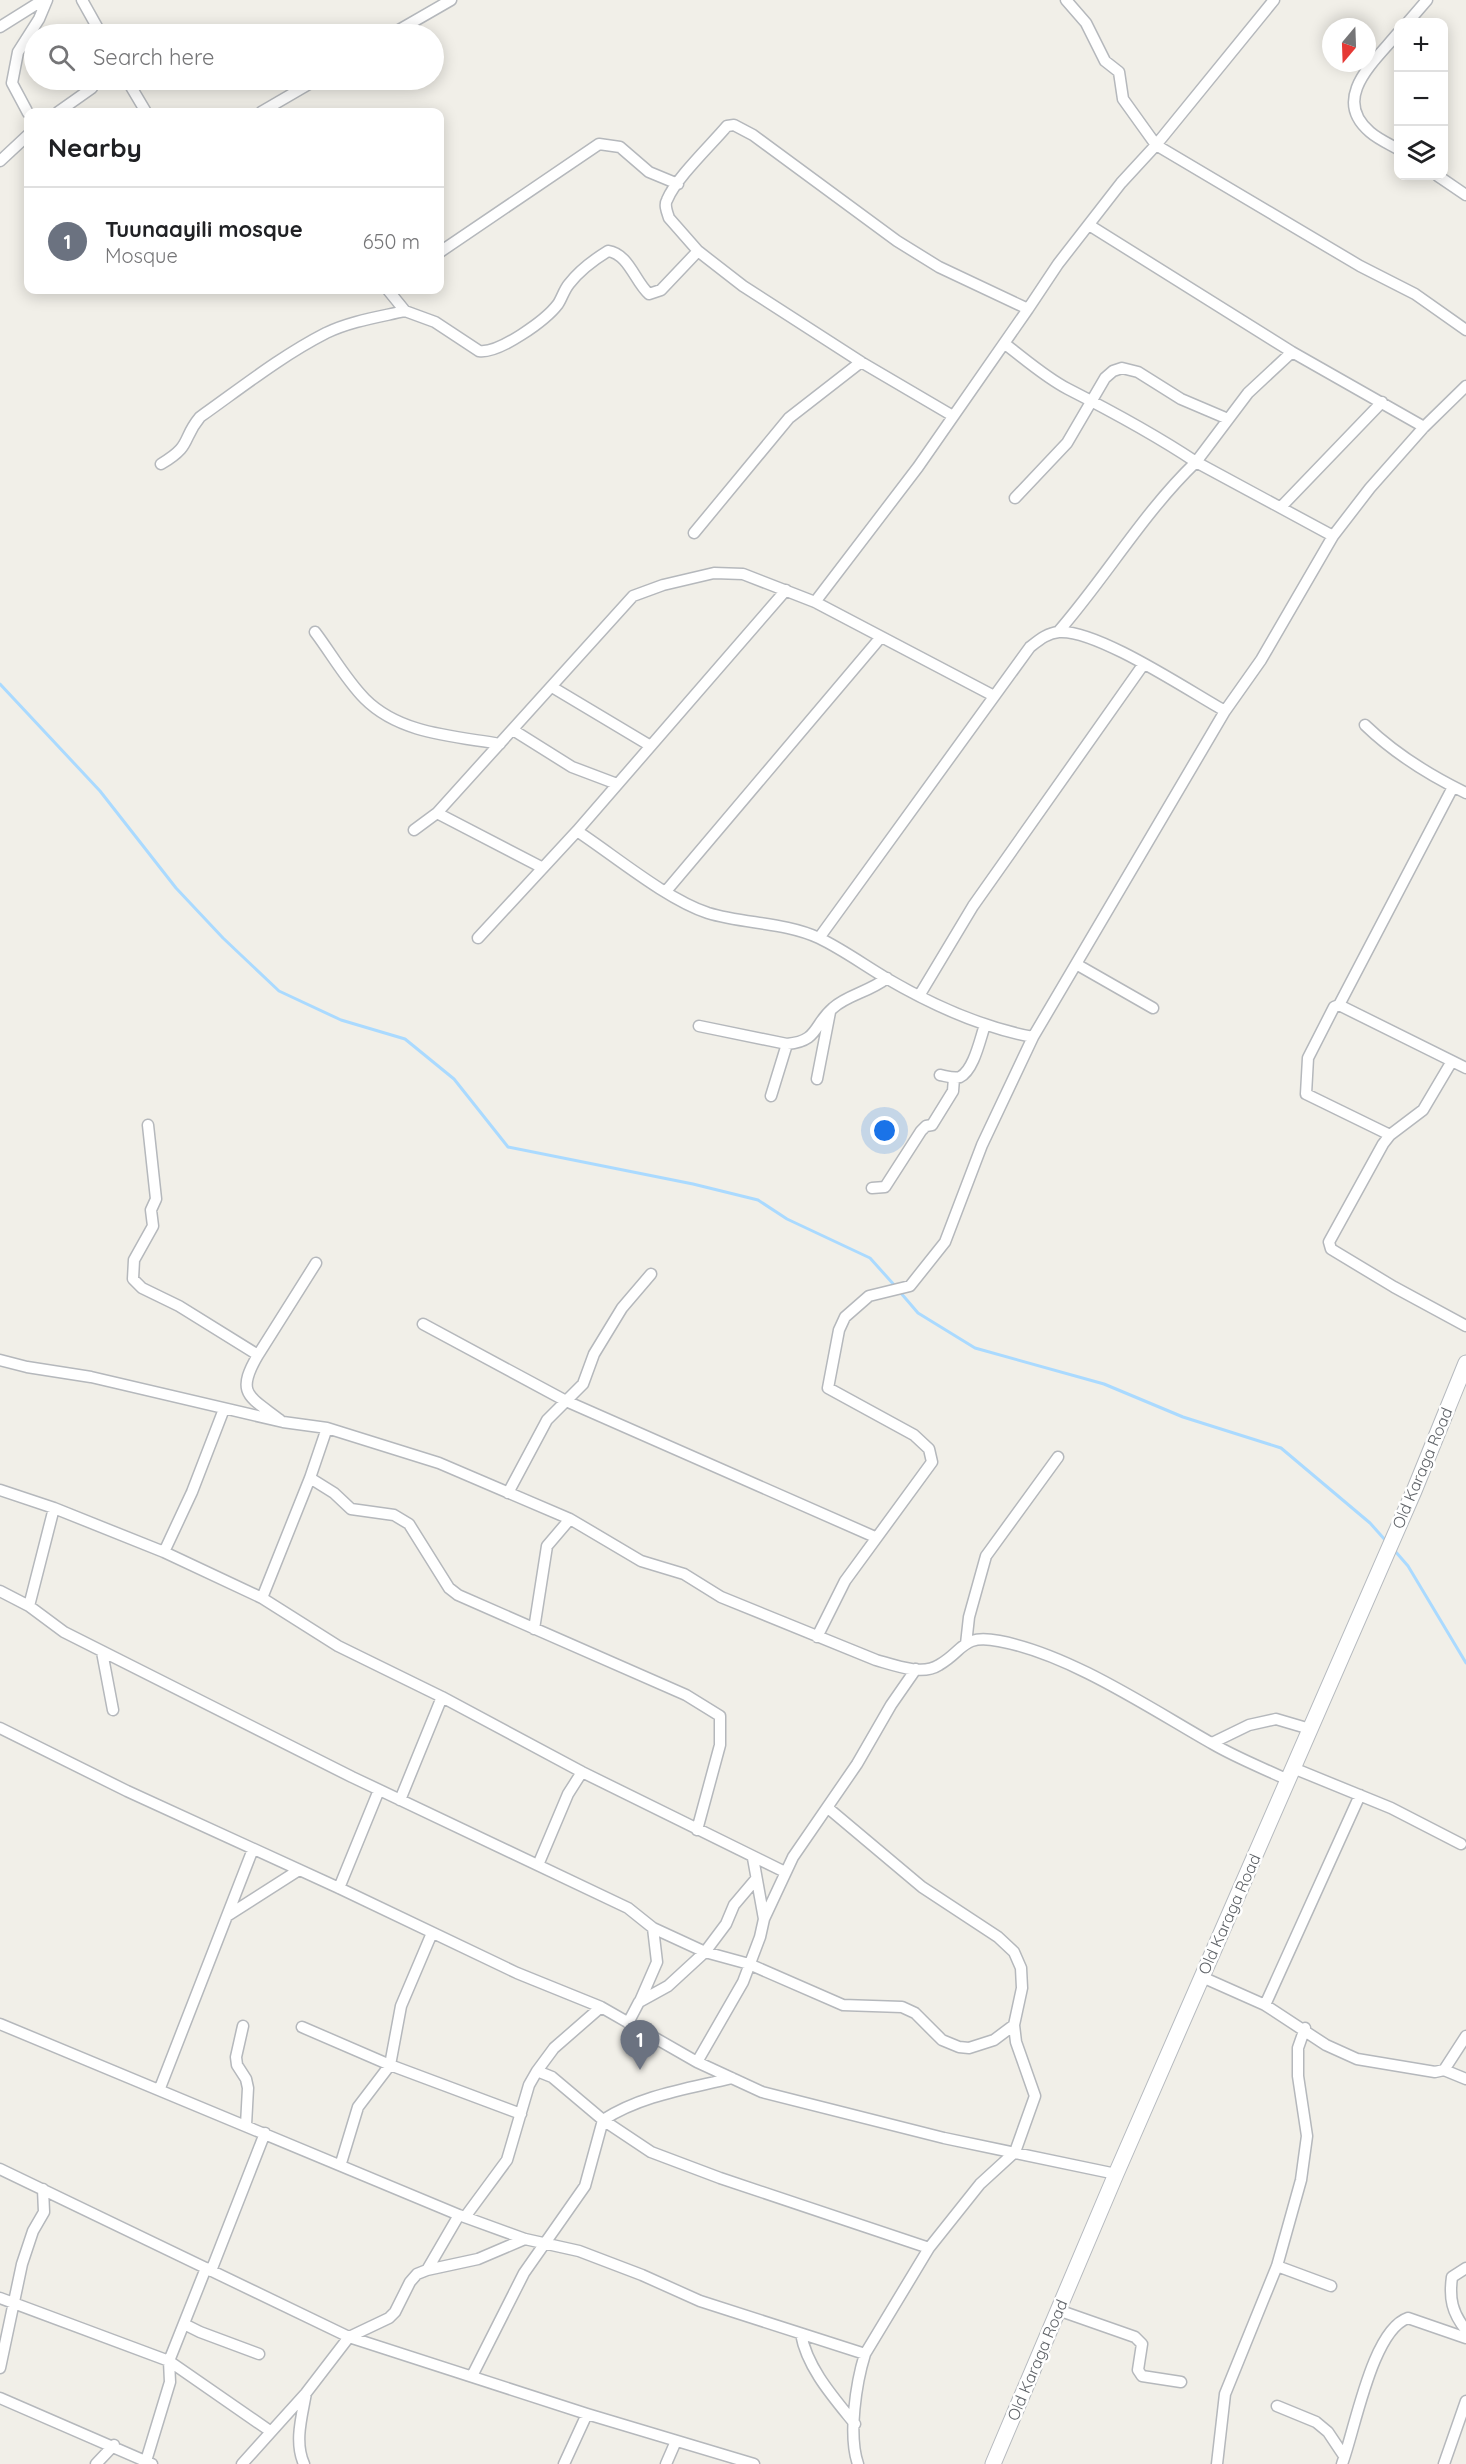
<!DOCTYPE html>
<meta charset="utf-8">
<style>
:root{--surface:#fff;--page:#f6f6f6;--text:#202124;--muted:#757577;--line:#e0e0e0;--accent:#d93025}
body{margin:0;font-family:Quicksand,sans-serif;background:var(--page);color:var(--text)}
.controls{position:absolute;right:18px;top:18px;display:grid;overflow:hidden;border-radius:12px;box-shadow:0 3px 15px #0003}
.controls button{width:54px;height:54px;display:grid;place-items:center;padding:0;border:0;border-bottom:2px solid var(--line);background:var(--surface);color:var(--text);font:30px sans-serif}
.compass{position:absolute;left:1322px;top:18px;width:54px;height:54px;border-radius:50%;background:var(--surface);box-shadow:0 3px 15px #0003;rotate:199deg}
.you{position:absolute;left:885px;top:1131px;width:21px;height:21px;margin:-15px;border:4px solid #fff;border-radius:50%;background:#1a73e8;box-shadow:0 0 0 9px #1a73e833}
.badge{display:grid;place-items:center;width:39px;height:39px;border-radius:50%;background:var(--accent);color:#fff;font-size:20px;font-weight:700}
.pin{position:absolute;translate:-50% -50px;filter:drop-shadow(0 2px 3px #0008)}
.pin::after{content:'';position:absolute;top:32px;width:21px;height:18px;background:inherit;clip-path:polygon(0 0,100% 0,50% 100%)}
.list{margin:0;padding:0;list-style:none}
h2{display:flex;justify-content:space-between;align-items:center;height:78px;margin:0;padding:0 24px;font-size:26px}
h2 small{font-size:20px;font-weight:400;color:var(--muted)}
.list li{display:grid;grid-template-columns:39px 1fr auto;gap:18px;align-items:center;box-sizing:border-box;height:108px;padding:0 24px;border-top:2px solid var(--line)}
.list b{display:block;font-size:22px;white-space:nowrap}
.list p{margin:0;font-size:20px;white-space:nowrap;color:var(--muted)}
.list em{font-size:20px;font-style:normal;color:var(--muted)}
.icon{flex:none;width:33px;height:33px;fill:none;stroke:currentColor;stroke-width:2;stroke-linecap:round;stroke-linejoin:round}
.map{position:relative;flex:none;width:1466px;height:2464px;overflow:hidden}
.search{position:absolute;background:var(--surface);box-shadow:0 3px 15px #0003;left:24px;top:24px;width:420px;height:66px;display:flex;align-items:center;gap:15px;box-sizing:border-box;padding:0 21px;border-radius:33px;color:var(--muted);font-size:22px}
.panel{position:absolute;background:var(--surface);box-shadow:0 3px 15px #0003;left:24px;top:108px;width:420px;height:186px;border-radius:12px}
.map>svg:first-child{display:block}
</style>
<div class="map">
<svg width="1466" height="2464" viewBox="0 0 1466 2464">
<rect width="100%" height="100%" fill="#f1efe8"/>
<g fill="none" stroke-linecap="round" stroke-linejoin="round">
<path stroke="#aadaff" stroke-width="3" d="M0 684 100 791 176 888 223 938 279 991 341 1020 405 1039 454 1079 508 1147 693 1184 758 1200 787 1219 870 1258 896 1287
M900 1292 918 1313 975 1348 1104 1384 1183 1417 1281 1448 1370 1523 1386 1541
M1395 1551 1408 1566 1466 1663"/>
<g stroke="#b5b8bc" stroke-width="13">
<path id="street" d="M82 0 101 34
M1066 0 1086 23 1105 61 1119 72 1123 99 1156 145 1360 266 1415 294 1466 330
M1408 22 1427 0
M0 27 43 0
M1398 33C1375 61 1330 98 1370 132 1378 139 1389 144 1398 149
M392 34 451 0
M127 80 146 112
M58 112 92 88
M261 112 316 80
M28 113 12 83 18 52 39 19 47 0
M0 161 28 135
M1438 176 1466 195
M1089 225 1292 352 1424 427
M440 252 599 144 620 147 649 172 678 184
M388 290 405 311 435 322 479 351C499 354 546 320 558 304 562 298 564 290 569 284 579 271 595 259 608 251 629 254 635 282 649 294L661 290 698 251
M1005 344C1025 359 1045 377 1068 389 1113 412 1154 434 1196 462 1143 513 1106 577 1058 632
M1292 352 1248 393 1196 462 1333 536
M953 416 861 362 743 286 698 251 669 218C667 212 664 205 667 200 676 178 711 145 727 126L734 125 753 135 897 241 939 267 1028 309 1058 264 1121 183 1156 145 1274 0
M161 464C193 445 181 440 200 417 241 388 281 356 326 333 351 321 379 317 405 311
M1015 498 1067 443 1105 378 1113 371 1122 368 1138 372 1181 399 1228 419
M1281 507 1382 402
M694 533 789 418 861 362
M815 602 918 467 1028 309
M315 632C331 653 346 680 365 699 400 734 454 736 500 744
M552 687 649 745
M1365 725C1395 754 1429 775 1466 793
M513 730 572 767 617 784
M437 813 543 868
M414 830 437 813 633 596 663 585 714 573 743 574 815 602 994 696
M577 831C615 856 666 899 708 913 744 924 784 922 819 938 842 949 864 965 886 978 932 1005 980 1027 1033 1037L1225 711 1261 660 1333 536 1370 488 1424 427 1466 386
M667 890 881 637
M478 938 577 831 786 590
M819 938 1030 647C1039 640 1047 633 1059 632 1097 629 1189 691 1225 711
M1076 964 1153 1008
M919 996 973 906 1143 665
M1339 1005 1453 787
M699 1026 787 1044
M1452 1061 1423 1110 1390 1135 1383 1144 1329 1242 1331 1249 1394 1287 1466 1326
M940 1075C946 1076 954 1079 960 1077 974 1070 980 1039 985 1025
M817 1079 830 1012
M771 1096 787 1044C819 1041 813 1025 833 1008 847 995 869 992 887 978
M148 1125 156 1199 151 1210 153 1226 134 1260 133 1279 142 1288 179 1306 258 1355C235 1394 249 1396 280 1420
M1390 1135 1306 1094 1308 1058 1334 1007 1339 1005 1466 1068
M872 1188 885 1187 921 1131 926 1126 932 1125 953 1091 954 1078
M423 1324 566 1401 875 1537
M258 1355 316 1263
M0 1360 27 1367 91 1377 283 1422 327 1428 439 1463 570 1519 641 1561 684 1574 721 1597 876 1660C894 1665 922 1676 939 1665 965 1650 961 1634 999 1641 1070 1654 1151 1709 1213 1744 1237 1758 1263 1768 1288 1780
M310 1478 334 1493 351 1509 394 1515 409 1524 449 1588 458 1595 686 1695 720 1716V1745L697 1830
M0 1490 54 1508 164 1552 262 1598 338 1646 442 1697 582 1772 785 1872
M508 1493 547 1420 583 1384 594 1354 622 1308 651 1274
M54 1508 29 1606 64 1632 352 1777 628 1908 653 1928 705 1952 749 1964 843 2005 902 2007 915 2013 942 2040 959 2047 969 2048 994 2040 1014 2025
M164 1552 192 1492 224 1409
M0 1591 29 1606
M262 1598 310 1478 327 1428
M534 1629 547 1546 570 1519
M817 1637 845 1581 932 1462 929 1449 914 1435 828 1388 839 1330 845 1317 869 1296 910 1286 945 1242 982 1145 1033 1037
M966 1644 969 1617 986 1556 1058 1457
M102 1652 113 1710
M0 1728 127 1791 339 1888 517 1973 601 2007 697 2062 762 2092 944 2138 1116 2174
M1212 1743 1249 1725 1276 1719 1310 1729
M1293 1768 1391 1808 1461 1844
M400 1800 442 1697
M538 1865 568 1794 582 1772
M339 1888 379 1790
M227 1916 299 1870
M764 1919 793 1857 857 1764 891 1705 916 1669
M1202 1977 1265 2005 1326 2045 1357 2059 1435 2072 1444 2070 1466 2036
M640 2001 657 1962 653 1928
M1265 2005 1360 1795
M628 2023 639 2002 668 1986 705 1952 726 1924 734 1905 756 1879
M0 2024 459 2215 525 2239 579 2251 642 2275 700 2301 865 2354 929 2248 980 2184 1015 2152 1035 2096 1016 2042 1014 2025 1022 1988 1021 1968 1014 1952 998 1937 922 1887 828 1808
M243 2026 236 2057 237 2065 246 2079 248 2088 246 2125
M302 2027 390 2065 521 2114
M697 2062 743 1982 760 1937 764 1919 753 1858
M1444 2070 1466 2079
M537 2071 552 2077 603 2120 651 2152 720 2178 929 2248
M160 2088 253 1849
M341 2163 358 2107 390 2065 401 2006 432 1933
M0 2169 349 2337 587 2414 754 2464
M465 2217 507 2160 529 2085 537 2071 554 2048 601 2007
M1277 2266 1331 2286
M1466 2268 1452 2277C1449 2298 1452 2313 1466 2330
M427 2270 478 2259 525 2239
M211 2271 265 2133
M0 2298 169 2361 270 2431
M1058 2310 1135 2337 1142 2344 1138 2370 1142 2376 1181 2382
M184 2324 200 2332 259 2354
M801 2334C807 2368 834 2398 855 2424
M0 2368 22 2264 33 2231 44 2212 43 2189
M472 2376 524 2273 585 2186 603 2120C642 2095 687 2089 732 2078
M0 2398 152 2464
M1277 2406 1316 2422 1328 2432 1344 2456
M146 2461 170 2382 169 2361 206 2268
M96 2464 114 2445
M242 2464 306 2393 349 2337 389 2318 395 2312 410 2282 417 2274 427 2270 459 2215
M304 2464C294 2442 302 2416 306 2393
M564 2464 587 2414
M666 2464 676 2441
M858 2464C848 2435 856 2383 865 2354
M1217 2464 1225 2394 1277 2266 1301 2180 1307 2136 1298 2076V2048L1305 2028
M1342 2464C1355 2430 1372 2330 1408 2318L1466 2338
M1444 2464 1466 2401"/>
</g>
<g stroke="#b6babf" stroke-width="17">
<path id="secondary" d="M993 2464 1116 2174 1414 1491 1466 1363"/>
</g>
<use href="#street" stroke="#fff" stroke-width="10"/>
<use href="#secondary" stroke="#fff" stroke-width="15"/>
</g>
<g text-anchor="middle" stroke-width="5" stroke-linejoin="round" paint-order="stroke">
<g font-size="16" fill="#5f6368" stroke="#fff">
<text transform="translate(1422 1468) rotate(-67)" y="6">Old Karaga Road</text>
<text transform="translate(1229 1914) rotate(-66)" y="6">Old Karaga Road</text>
<text transform="translate(1037 2360) rotate(-67)" y="6">Old Karaga Road</text>
</g>
</g>
</svg>
<div class="controls">
<button>+</button>
<button>−</button>
<button><svg class="icon" aria-label="layers" viewBox="0 0 24 24"><path d="M12 4l9 5-9 5-9-5zM3 14l9 5 9-5"/></svg></button>
</div>
<svg class="compass" viewBox="-18 -18 36 36"><path d="M0-13l5 13h-10z" fill="#e53935"/><path d="M0 13l5-13h-10z" fill="#757577"/></svg>
<div class="you"></div>
<div class="pin badge" style="left:640px;top:2070px;background:#6b7280">1</div>
<div class="search"><svg class="icon" aria-label="search" viewBox="0 0 24 24"><circle cx="10" cy="10" r="6"/><path d="M15 15l6 6"/></svg>Search here</div>
<section class="panel">
<h2>Nearby<small></small></h2>
<ul class="list">
<li><span class="badge" style="background:#6b7280">1</span><div><b>Tuunaayili mosque</b><p>Mosque</p></div><em>650 m</em></li>
</ul>
</section>
</div>
